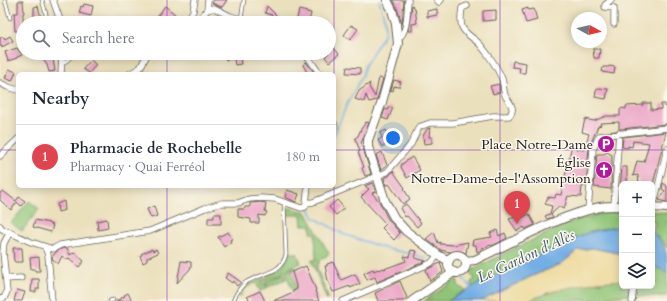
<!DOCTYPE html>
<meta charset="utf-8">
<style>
:root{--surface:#fff;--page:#f6f6f7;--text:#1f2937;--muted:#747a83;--line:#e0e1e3;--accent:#b5179e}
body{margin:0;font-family:Cardo,serif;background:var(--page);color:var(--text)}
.controls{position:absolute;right:12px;bottom:12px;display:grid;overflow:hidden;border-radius:6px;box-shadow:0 2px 10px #0003}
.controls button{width:36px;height:36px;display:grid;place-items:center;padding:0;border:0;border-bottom:1px solid var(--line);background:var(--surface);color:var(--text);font:20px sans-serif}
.compass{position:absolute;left:571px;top:12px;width:36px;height:36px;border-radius:50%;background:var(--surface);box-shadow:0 2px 10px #0003;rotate:98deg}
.you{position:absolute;left:393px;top:138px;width:14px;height:14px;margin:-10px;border:3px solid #fff;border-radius:50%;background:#1a73e8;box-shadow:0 0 0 6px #1a73e833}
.badge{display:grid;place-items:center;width:26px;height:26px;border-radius:50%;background:var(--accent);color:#fff;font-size:13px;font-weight:700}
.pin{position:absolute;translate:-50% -33px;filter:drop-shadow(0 1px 2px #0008)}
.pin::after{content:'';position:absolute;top:21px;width:14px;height:12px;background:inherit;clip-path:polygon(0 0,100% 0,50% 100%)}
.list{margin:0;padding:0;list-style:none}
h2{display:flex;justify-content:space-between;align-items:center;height:52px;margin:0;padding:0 16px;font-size:17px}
h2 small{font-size:13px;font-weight:400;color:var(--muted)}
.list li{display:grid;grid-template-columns:26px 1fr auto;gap:12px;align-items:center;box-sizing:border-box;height:64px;padding:0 16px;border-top:1px solid var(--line)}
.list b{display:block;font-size:15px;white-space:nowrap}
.list p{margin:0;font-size:13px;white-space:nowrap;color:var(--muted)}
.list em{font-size:13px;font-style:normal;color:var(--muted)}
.icon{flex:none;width:22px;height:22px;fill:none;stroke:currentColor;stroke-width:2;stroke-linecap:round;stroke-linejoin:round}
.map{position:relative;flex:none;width:667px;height:301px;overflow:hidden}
.search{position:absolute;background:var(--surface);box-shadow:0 2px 10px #0003;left:16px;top:16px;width:320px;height:44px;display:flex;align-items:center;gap:10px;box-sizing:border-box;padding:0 14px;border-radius:22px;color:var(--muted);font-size:15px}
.panel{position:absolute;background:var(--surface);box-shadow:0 2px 10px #0003;left:16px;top:72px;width:320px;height:116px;border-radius:6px}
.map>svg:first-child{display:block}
</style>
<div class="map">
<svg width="667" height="301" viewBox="0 0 667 301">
<rect width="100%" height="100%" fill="#fbf7ec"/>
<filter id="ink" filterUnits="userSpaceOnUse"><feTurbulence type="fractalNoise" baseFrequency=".025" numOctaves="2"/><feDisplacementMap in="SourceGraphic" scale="8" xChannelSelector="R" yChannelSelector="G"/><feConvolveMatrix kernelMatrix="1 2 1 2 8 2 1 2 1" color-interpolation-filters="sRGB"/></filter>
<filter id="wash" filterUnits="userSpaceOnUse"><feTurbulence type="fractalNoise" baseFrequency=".012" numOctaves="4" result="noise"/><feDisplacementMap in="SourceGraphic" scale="16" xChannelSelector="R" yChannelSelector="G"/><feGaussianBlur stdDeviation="0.9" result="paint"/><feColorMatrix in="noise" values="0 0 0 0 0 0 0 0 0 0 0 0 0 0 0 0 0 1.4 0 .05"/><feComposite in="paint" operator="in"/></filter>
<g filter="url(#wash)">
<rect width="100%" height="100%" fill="#ebe0bc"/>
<path fill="#8fc476" stroke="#567049" d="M29 201 39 209 22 231 11 223Z
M290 208 306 212 329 254 320 260 317 268 328 297 327 300 312 262V260H316L315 233H311V225H302L301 215H287V210Z
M622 211V226L590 232 499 274 486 279 472 287 471 282 475 279 469 272 507 252 574 221 599 214Z
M652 211 667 213V248L661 240 652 232 655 222 652 221Z
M289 253H297L301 263 283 271V273L261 282 262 284 265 283 267 288 260 291 256 283C249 286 243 288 241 296L237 295V293C248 282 255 283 268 276 273 273 276 269 282 267L287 260Z
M652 260 656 267 667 272V296H639L636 289 637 286H652Z
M295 267 296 269 292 271 297 289 293 291 285 272Z
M284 274 286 279 268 287 266 282Z
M457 279 459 287 466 290 448 301H424Z
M622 280V286H631L628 295 576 301H528C558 288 589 282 622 280Z"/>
<path fill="#eeda9e" stroke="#857b5d" d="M593 248 622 254V280L597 282 563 289 547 293 528 301H481L530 277 561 264 578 250Z"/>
<path fill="#73aee4" stroke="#486580" d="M622 226V254L593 248 578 250 561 264 530 277 481 301H448L486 279 499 274 563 243 590 232Z
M652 232C667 247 667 250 667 272L656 267 652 260Z"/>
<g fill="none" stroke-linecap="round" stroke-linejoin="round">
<path stroke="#73aee4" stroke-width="1.5" d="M334 136 347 104 362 76 365 65 385 33V21L379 0
M309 204V208L313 217 343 234 387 249 412 254
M415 255 426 258
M461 276 472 288"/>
</g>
<g id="blocks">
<path fill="#eca5c7" d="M214 0H227L222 7 212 3Z
M393 0H404L402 24 397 8Z
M18 1H23L24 13H23V31H15L14 13H18Z
M84 4 93 6 91 16 79 13 81 6 83 7Z
M412 5 415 8 417 23 412 24V31H408Z
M38 6 41 18 34 19V7Z
M165 6 176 15 172 21 169 19 159 20 158 14 160 13Z
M267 6 280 19 276 23H274L269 18 272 15 265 13Z
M528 8V10L534 9 537 20 526 23 522 10Z
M437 9V15L427 17V11Z
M299 10 311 13 309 22 303 20 302 23H296Z
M496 10V20L483 21V11Z
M351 25 358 29 350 40 344 35Z
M10 36 13 41 2 47V45L0 46V38L4 37 5 39Z
M17 48 22 55 17 57V58L8 61 5 52Z
M334 48 339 54 329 62 325 57Z
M593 49H600L599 58H594Z
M45 53H48L53 59 55 71 49 72 47 65 41 56Z
M239 53 241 64 235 65 234 59 226 60 225 54Z
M91 60 96 65 89 73 83 69Z
M513 61 526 63 525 73H519L520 68 512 67Z
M306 62 315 74H308L303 65Z
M609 66 615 67 614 74 602 72 603 67H609Z
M347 67 360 68V74L346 73Z
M9 69 16 72 12 81 5 78Z
M379 78 383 79 377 100 369 102 366 95 364 102 355 99 359 91 370 83 369 87 375 97Z
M394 80 401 82 399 87 394 86 393 91 391 90 390 92Z
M499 84 500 92 493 94 490 86Z
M598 88 608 89 606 99 595 97 596 90H597Z
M643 103H651V110L661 109V104H665V107H667V124L621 129H619V122L600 123 601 125 598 126 589 148 586 186H582L581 197 568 196 564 209 559 207 551 214 553 217 547 219 545 216 550 214 552 206 545 204 548 197 555 198 556 194 561 195 572 144 577 145 576 149 584 150 589 134 582 132 585 119 594 121 606 116H620V110L622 108 626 109V106L643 105Z
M389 107 393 108 388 120 382 118 385 109 387 110Z
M366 122 369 123 362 141 361 142 371 174 365 176 362 168 364 167 358 152 360 151 355 138 358 136 361 129Z
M430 128 429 137H432V143L424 144 423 136 427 129Z
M386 130 392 142 382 147 378 140 382 138 380 133Z
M666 132 653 184H639L638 175 633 176 637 161 644 162 649 143 633 141 632 147 628 146V148L622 147 623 137Z
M382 152 387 165 381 170 376 155Z
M607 152 612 155 611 189 594 187 597 154H604Z
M412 157 420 170 407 178 401 167 402 164Z
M622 167H627V184H622V200H619Z
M393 171 405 188 404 189 410 199 403 204 389 184 386 186 384 178 389 176Z
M372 183 376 191 372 193 379 201 388 219 400 233 394 240 382 228 386 224 361 197 369 189 365 186Z
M663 183 667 186V201L665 202 659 200 665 191 662 189Z
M287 190 299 194 296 202 285 197Z
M3 191 16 201 19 197 25 201 21 206 17 202 11 210 0 200V193Z
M337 200 344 208 336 215 329 207Z
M64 201 65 210 58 212 57 204Z
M261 202 266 203 265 211 267 212 265 216 259 215V223H251V219L238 217V209H244L245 207H250V203Z
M406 204 421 223 417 227 407 216 405 217 400 208Z
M154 206 157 216 151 218 147 209Z
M214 214H221V224H208V218H214Z
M529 214 535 225 525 229 524 227 517 231 509 219 515 217 517 221Z
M107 219 108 228 98 230 97 221Z
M35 220 49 223V224L53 225 51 232 33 227Z
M497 230 499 236 505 233 507 238 494 245 487 246 488 247 482 248V250L477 252 476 245H472L473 240 492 237 490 233Z
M228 232 232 239 230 240 231 242 224 247 218 237Z
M434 232 438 243 441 242 440 244 454 245 468 242 466 253H455L441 250 426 239Z
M13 248H22L23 262H15L14 261Z
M67 248 70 255 74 252 84 261 79 267 69 258 67 260 62 256 58 264 53 260 52 257 56 252 61 249Z
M152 249 153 251 156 249 158 253 147 258V261L143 263 140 256 142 255 141 254Z
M411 250 417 251 415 258 426 261 377 282 375 277 367 280 364 273 373 269 374 271 378 269 379 270 384 268V269L406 261 404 256 409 257Z
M39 257 40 271H35V269H31L30 258Z
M181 261 191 262V268L177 283Z
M333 262 341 280 355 274 360 284 350 288V286L333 292 328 281 325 266H327V264Z
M440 263 443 272 430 281 426 270Z
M306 266 316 290 315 291 319 301H273L293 292V291L297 289 292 272Z
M228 273 241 282 237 286 233 281 232 283 225 278Z
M32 279H39V289H36V292H31Z
M400 281 407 298 403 301H378L375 293Z
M17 290 25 292 22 301H14Z
M260 291 265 301H251L247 297Z
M128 293 132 301H116L125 296 124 295Z"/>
</g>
</g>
<g filter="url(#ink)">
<use href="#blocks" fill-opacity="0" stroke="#646154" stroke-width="1"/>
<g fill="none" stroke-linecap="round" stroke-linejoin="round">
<g stroke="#646154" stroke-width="4.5">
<path id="lane" d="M5 0 10 18
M42 0 46 14 45 23
M241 19 244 0
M61 65 76 53
M110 301 113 300
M233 301C236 294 239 288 245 283 259 273 282 275 286 254L284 202"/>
</g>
<g stroke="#646154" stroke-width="7">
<path id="street" d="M53 0 61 23
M437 0 439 2 441 0
M611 0 605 5V7L614 8V24
M207 10 208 0
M186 23 193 11 195 0
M189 23 200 19 207 10 214 8 230 16 255 23
M398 38C408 34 407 10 408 0
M297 53 307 56 320 74
M61 74 62 53
M129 74 140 68 148 53
M0 83 8 87 18 90
M334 123 335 127 334 129
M0 156 18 139
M306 203 308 186
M614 206 619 133
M588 210 593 149 599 136 667 128
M652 212 667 149
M0 226 2 229 31 242 53 249 60 245 150 231 205 208 222 203H238L249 199 261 198 275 199 301 208 305 207 306 203 313 202 387 172 411 144 419 127 430 123H453L493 116H509C516 109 510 103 506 97 503 93 504 84 502 79 498 69 489 55 482 47 477 39 466 36 462 27 460 21 461 14 462 8L467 6
M45 247 48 255 52 301
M6 279 21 278
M0 299 4 298 7 292 3 252 4 243 10 232
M343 301 431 263 438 255
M632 301 634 286"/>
</g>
<g stroke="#646154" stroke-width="10">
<path id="secondary" d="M387 0 392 10 396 24 398 44 382 102 368 140V147L385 201 395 219 406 231 438 255 449 261
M652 207 667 208
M448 264a9 9 0 1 1 18 0a9 9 0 1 1-18 0Z
M466 261 475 260 483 256C521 238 559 216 600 207 607 206 615 206 622 206
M412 301 454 272"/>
</g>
<use href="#lane" stroke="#fff" stroke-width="3"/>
<use href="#street" stroke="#fff" stroke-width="5.5"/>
<use href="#secondary" stroke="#fff" stroke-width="8"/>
</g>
</g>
<path fill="none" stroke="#7b2cbf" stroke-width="1" stroke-opacity="0.55" d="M167 0V23M334 0V74M500 0V301M167 53V74M0 150H18M334 150H667M167 186V301M334 186V301"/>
<defs>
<g id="parking-disc" transform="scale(0.9)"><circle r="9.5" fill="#b5179e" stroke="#fbf7ec"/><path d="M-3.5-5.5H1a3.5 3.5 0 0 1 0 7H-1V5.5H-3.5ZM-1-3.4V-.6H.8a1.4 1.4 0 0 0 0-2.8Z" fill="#fff"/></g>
<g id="church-disc" transform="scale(0.9)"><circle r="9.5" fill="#b5179e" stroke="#fbf7ec"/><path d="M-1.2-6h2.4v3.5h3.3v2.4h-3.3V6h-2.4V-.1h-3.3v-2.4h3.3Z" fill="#fff"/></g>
</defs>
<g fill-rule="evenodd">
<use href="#parking-disc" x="606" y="144"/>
<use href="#church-disc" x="604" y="170"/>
</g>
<g text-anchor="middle" stroke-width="3" stroke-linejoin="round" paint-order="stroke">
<g font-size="14" fill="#1c1c1c" stroke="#fbf7ec" text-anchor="end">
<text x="593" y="149">Place Notre-Dame</text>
<text x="591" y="167">Église<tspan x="591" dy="16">Notre-Dame-de-l'Assomption</tspan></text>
</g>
<g font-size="15" font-style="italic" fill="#3f566c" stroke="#fbf7ec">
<text transform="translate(526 256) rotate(-25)" y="5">Le Gardon d'Alès</text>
</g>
</g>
</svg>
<div class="controls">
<button>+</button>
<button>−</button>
<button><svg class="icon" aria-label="layers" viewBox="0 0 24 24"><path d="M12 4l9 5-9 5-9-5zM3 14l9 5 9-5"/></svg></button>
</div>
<svg class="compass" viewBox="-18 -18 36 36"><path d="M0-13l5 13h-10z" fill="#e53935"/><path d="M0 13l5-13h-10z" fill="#747a83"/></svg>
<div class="you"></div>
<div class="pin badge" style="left:517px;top:224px;background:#e0444e">1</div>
<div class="search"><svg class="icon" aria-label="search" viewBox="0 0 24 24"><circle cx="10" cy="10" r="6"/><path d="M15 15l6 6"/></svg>Search here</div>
<section class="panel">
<h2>Nearby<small></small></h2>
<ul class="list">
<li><span class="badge" style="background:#e0444e">1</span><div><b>Pharmacie de Rochebelle</b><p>Pharmacy · Quai Ferréol</p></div><em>180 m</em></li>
</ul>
</section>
</div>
